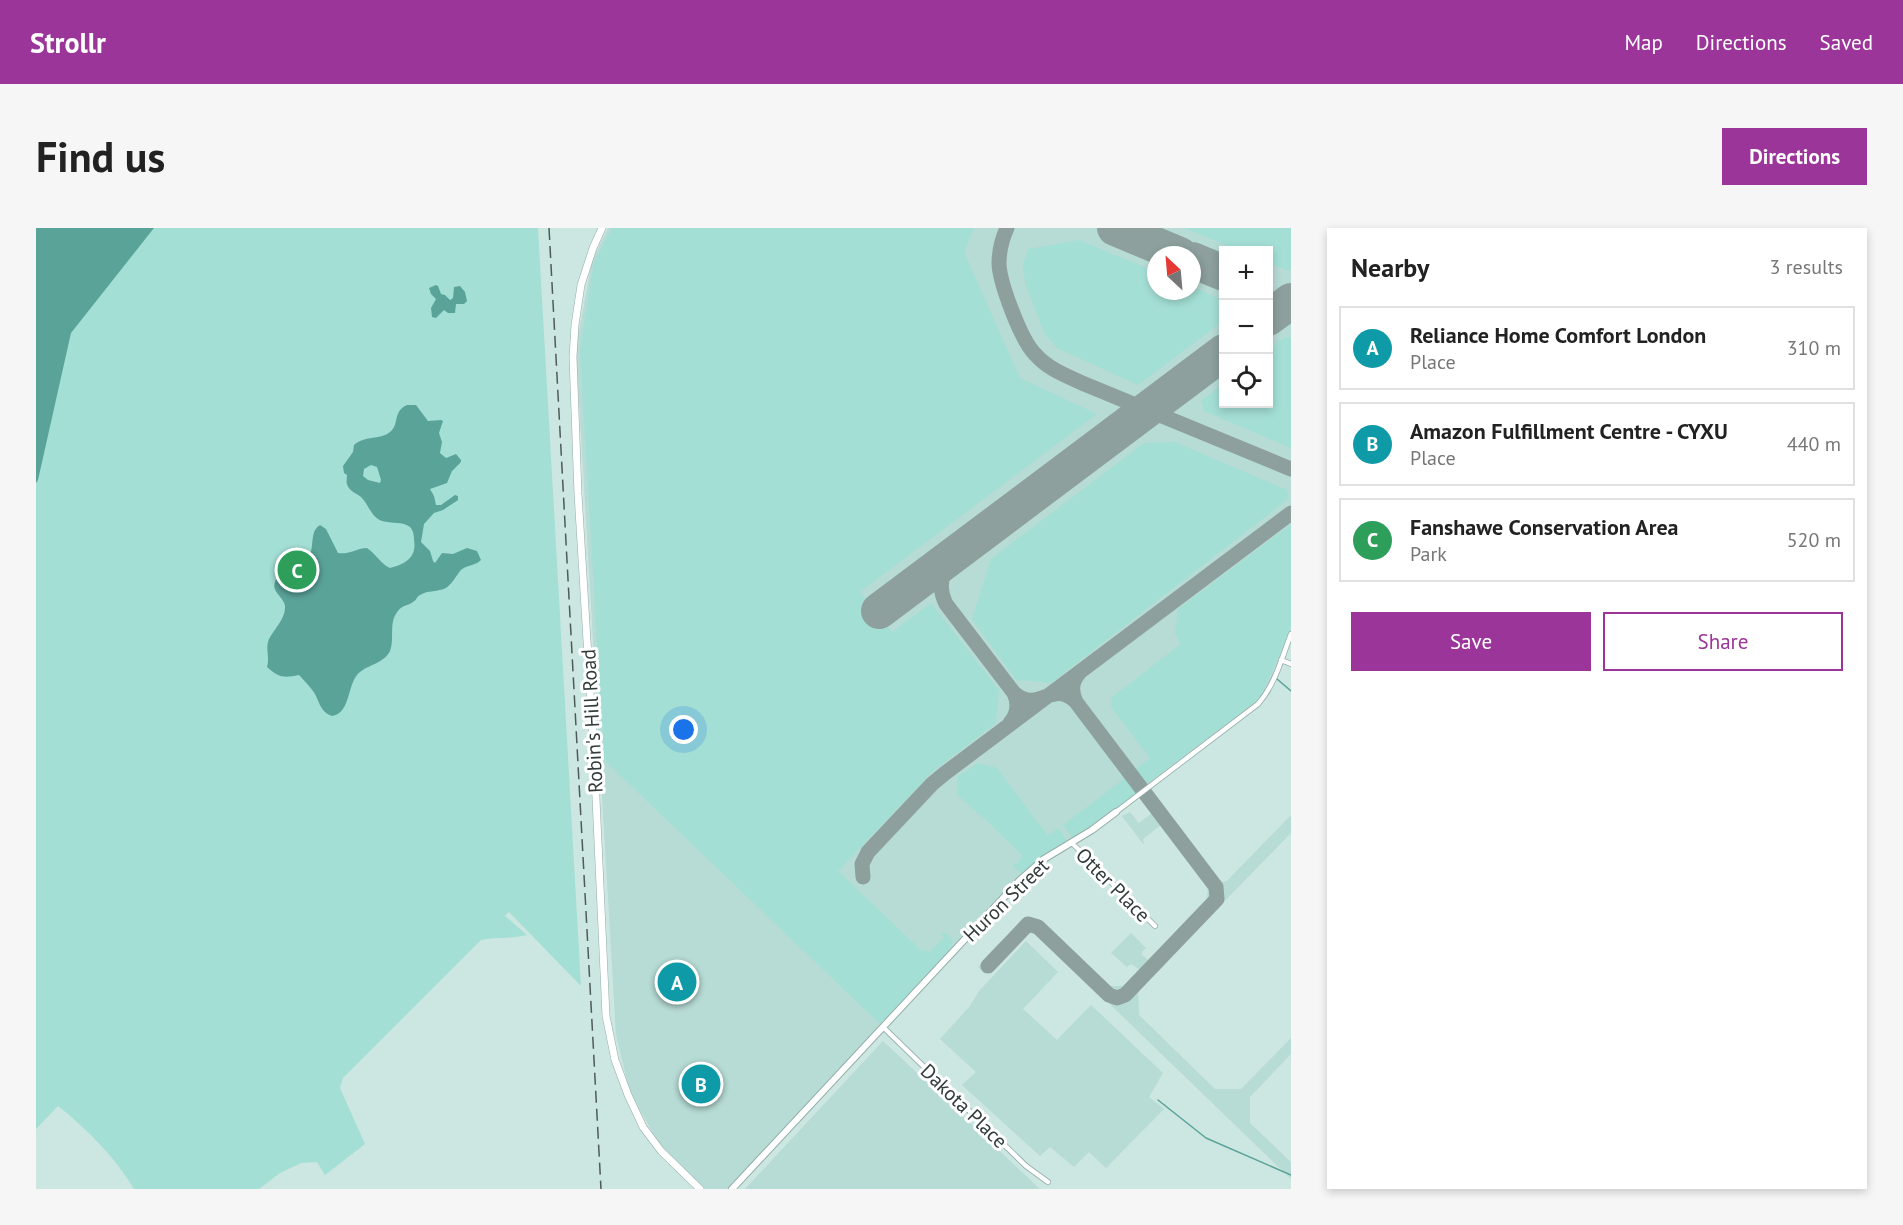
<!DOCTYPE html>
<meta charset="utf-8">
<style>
:root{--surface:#fff;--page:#f6f6f6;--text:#222;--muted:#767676;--line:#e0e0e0;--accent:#9c3599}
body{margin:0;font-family:"PT Sans",sans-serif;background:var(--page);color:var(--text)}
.controls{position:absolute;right:18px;top:18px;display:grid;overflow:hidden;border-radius:0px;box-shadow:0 3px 9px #0003}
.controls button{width:54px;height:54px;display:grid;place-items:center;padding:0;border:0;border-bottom:2px solid var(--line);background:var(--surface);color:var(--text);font:30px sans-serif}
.compass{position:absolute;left:1111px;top:18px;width:54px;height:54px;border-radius:50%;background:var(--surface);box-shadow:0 3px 9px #0003;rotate:334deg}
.you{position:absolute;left:648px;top:502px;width:21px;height:21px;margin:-15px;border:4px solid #fff;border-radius:50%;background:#1a73e8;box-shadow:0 0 0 9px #1a73e833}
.badge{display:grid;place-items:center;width:39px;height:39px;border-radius:50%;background:var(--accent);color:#fff;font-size:20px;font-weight:700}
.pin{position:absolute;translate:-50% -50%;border:3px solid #fff;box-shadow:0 2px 6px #0006}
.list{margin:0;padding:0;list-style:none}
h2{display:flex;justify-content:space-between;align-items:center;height:78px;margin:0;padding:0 24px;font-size:26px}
h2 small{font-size:20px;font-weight:400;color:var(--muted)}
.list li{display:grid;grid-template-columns:39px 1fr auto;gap:18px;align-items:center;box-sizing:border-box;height:84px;margin:0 12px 12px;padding:0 12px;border:2px solid var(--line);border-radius:0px}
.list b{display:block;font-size:22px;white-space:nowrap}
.list p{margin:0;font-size:20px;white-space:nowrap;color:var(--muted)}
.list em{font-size:20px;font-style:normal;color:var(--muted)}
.actions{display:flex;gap:12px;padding:18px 24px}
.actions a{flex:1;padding:14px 0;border:2px solid var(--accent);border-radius:0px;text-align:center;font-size:21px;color:var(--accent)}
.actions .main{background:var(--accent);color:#fff}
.icon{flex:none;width:33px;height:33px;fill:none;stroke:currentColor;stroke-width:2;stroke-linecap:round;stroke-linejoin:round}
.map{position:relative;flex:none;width:1255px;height:961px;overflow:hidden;border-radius:0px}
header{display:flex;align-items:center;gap:36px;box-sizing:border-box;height:84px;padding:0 30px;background:var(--accent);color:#fff}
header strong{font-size:28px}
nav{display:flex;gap:33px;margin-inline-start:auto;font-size:21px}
.intro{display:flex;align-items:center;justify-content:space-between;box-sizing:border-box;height:144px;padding:0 36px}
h1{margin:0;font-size:42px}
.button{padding:15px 27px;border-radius:0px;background:var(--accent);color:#fff;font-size:21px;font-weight:700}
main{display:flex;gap:36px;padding:0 36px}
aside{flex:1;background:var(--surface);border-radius:0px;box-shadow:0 3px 9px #0003}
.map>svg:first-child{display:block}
</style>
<header>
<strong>Strollr</strong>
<nav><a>Map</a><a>Directions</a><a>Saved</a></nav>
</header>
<div class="intro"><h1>Find us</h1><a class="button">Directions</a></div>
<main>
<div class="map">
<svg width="1255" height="961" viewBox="0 0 1255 961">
<rect width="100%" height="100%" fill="#cce6e1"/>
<path fill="#b7dbd5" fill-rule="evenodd" d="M572 0H1255V414L1234 466 1111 557 1184 654 1191 653 1255 587V605L1102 762 1103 787 1179 861H1205L1255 810V826L1214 869V895L1255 934V951L995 700H992L949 746 942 739 976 703 980 706 993 691 999 696 1003 692 1072 758H1089L1103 744V741L1095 736 1091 739 1075 725 1095 705 1110 720 1106 724V727L1112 732H1114L1171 674 1172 658 1125 597 1107 611 1108 615 1107 616 1086 588 1094 584 1103 595 1116 585 1101 565 1003 637 691 961H667L627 922 594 865 580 807 540 120 556 33ZM1188 22H1232V176H1188ZM1120 27H1156V63H1120Z
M990 713 1022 744 987 781 1021 812 1055 777 1127 845 1113 869 1128 881 1070 940 1053 924 1038 939 1014 919 1004 928 926 857 940 844 904 811 934 778 943 763Z
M847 813 1004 961H709Z"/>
<path fill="#a4dfd5" d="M0 0H502L545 758 473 684 469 688 491 707C476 711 461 709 445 712L307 850 304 860 329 916 289 947 281 934 265 935 244 945 223 961H98C79 929 51 901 22 878L0 901Z
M576 0H938L928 24 984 150 1061 186 824 364 856 404 895 375 963 462 960 495 896 544 802 643 887 724 890 721 893 724 908 710 905 706 910 705 917 712 915 720 844 796 568 532 544 123 558 34Z
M1148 0H1255V42L1253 43 1233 35 1232 22H1202Z
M1043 12 1120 44V63H1156V59L1187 72V93L1102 157 1021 120 1008 105 989 55 987 37 992 21Z
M1255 109V220L1168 183 1165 173 1187 156 1188 176H1232L1233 122 1248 110Z
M1139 214 1251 262 1252 271 1015 455 980 452 936 391 955 331 1108 215Z
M1255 296V400L1225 468 1219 474 1112 555H1109L1100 541 1114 530 1075 479 1076 469 1145 416 1139 406 1142 381Z
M942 535 961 540 1012 608 1022 600 1030 611 1029 616 998 634 987 645 979 641 977 635 981 636 984 632 986 627 952 594 921 567 922 548Z
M1089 550 1101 565 1039 610 1036 609 1027 597Z"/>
<path fill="#5aa399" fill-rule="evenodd" d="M0 0H118L35 105 2 252 0 255Z
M400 57 402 58 405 66 409 67 414 72 417 70 418 59 424 58 429 64 431 73 428 76H420L419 85H412L408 82 400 90 396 89 395 80 400 71 395 66 393 60Z
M371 177H380L392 193 405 192 407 193 403 205 406 214 404 225 410 230 420 226 425 232V234L416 243 411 255 394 261 398 268 400 277H405L419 267 422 268V272L407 282 398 285 388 296 385 314 394 323 397 333 399 335 406 325 417 326 431 320 441 323 445 332C439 338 430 337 425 342 420 348 416 356 410 360 402 364 392 362 384 367 378 371 383 370 377 374 372 378 366 377 362 383 352 395 359 410 354 423 348 436 329 437 321 447 311 460 314 485 296 488 283 483 284 473 277 463 273 458 268 452 263 447 248 450 243 450 231 439 234 429 229 420 233 411 238 401 250 390 249 378 248 369 235 364 239 354 244 337 268 343 274 327 278 317 274 303 284 297L290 301 302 325C313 327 321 320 331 320 340 326 346 337 354 340 370 336 381 329 378 312 378 307 377 302 374 299 367 293 355 296 346 293 335 289 333 277 325 269 320 265 313 263 311 256 310 254 311 250 311 247L308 245 307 238 317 224 318 217C329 207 345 212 354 204 364 196 356 184 371 177ZM335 237 341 239 345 252 344 255 332 252 327 248 328 241Z"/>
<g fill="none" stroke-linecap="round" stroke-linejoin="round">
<path stroke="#5aa399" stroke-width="1.5" d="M1241 451 1255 463
M1122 872 1170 910 1255 947"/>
<path stroke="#8da09d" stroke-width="15" d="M971 0C966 11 963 24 963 36 964 56 985 112 999 126 1012 141 1029 147 1046 155L1255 241
M959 298C933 318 891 338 910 376L978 465
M974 495C982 486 983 476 978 465 1004 487 1016 450 1040 474 1035 463 1035 454 1044 444
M827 649 826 636 832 624 896 556 908 546 1255 285
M952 738 992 696 1002 699 1073 767 1081 770 1089 767 1181 671 1180 659 1040 474"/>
<path stroke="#8da09d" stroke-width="36" d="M1079 0 1144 27
M1156 32 1188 45
M1232 90 1255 73
M843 383 1188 124"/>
<g stroke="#93ada8" stroke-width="6">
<path id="minor" d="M1245 432 1255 436
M1080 584 1222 476C1239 457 1246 429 1255 406
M1036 615 1119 698
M847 799 990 938 1012 954"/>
</g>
<g stroke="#93ada8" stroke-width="8">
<path id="tertiary" d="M696 961 984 652 1008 631 1056 602 1080 584"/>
</g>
<g stroke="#93ada8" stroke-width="8">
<path id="secondary" d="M566 0 557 20 545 57 539 97 537 129 542 266 558 527 570 788 579 832 592 867 607 899 625 923 664 961"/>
</g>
<use href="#minor" stroke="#fff" stroke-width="4.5"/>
<use href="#tertiary" stroke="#fff" stroke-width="6"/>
<use href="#secondary" stroke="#fff" stroke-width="7"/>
<path stroke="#4e5b59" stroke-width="1.5" stroke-dasharray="12 6" stroke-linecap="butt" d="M513 0 565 961"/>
</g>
<g text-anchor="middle" stroke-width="6" stroke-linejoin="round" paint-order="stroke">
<g font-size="20" fill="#323c3b" stroke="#fff">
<text transform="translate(556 493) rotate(-93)" y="7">Robin's Hill Road</text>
<text transform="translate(1077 657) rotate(45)" y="7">Otter Place</text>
<text transform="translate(970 672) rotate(-44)" y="7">Huron Street</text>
<text transform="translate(928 878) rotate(44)" y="7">Dakota Place</text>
</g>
</g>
</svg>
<div class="controls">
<button>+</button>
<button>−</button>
<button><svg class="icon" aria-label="locate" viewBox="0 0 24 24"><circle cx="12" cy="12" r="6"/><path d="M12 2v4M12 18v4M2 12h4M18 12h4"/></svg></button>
</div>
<svg class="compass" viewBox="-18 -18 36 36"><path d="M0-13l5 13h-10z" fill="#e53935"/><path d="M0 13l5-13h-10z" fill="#767676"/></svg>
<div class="you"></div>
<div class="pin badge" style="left:641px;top:754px;background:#0f9aa8">A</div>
<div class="pin badge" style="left:665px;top:856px;background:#0f9aa8">B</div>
<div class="pin badge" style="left:261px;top:342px;background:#2e9e5b">C</div>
</div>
<aside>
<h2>Nearby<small>3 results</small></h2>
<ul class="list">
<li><span class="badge" style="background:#0f9aa8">A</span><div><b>Reliance Home Comfort London</b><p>Place</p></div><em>310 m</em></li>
<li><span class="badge" style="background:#0f9aa8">B</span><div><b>Amazon Fulfillment Centre - CYXU</b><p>Place</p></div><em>440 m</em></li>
<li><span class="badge" style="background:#2e9e5b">C</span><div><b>Fanshawe Conservation Area</b><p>Park</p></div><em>520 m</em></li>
</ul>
<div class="actions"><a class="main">Save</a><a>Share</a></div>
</aside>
</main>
